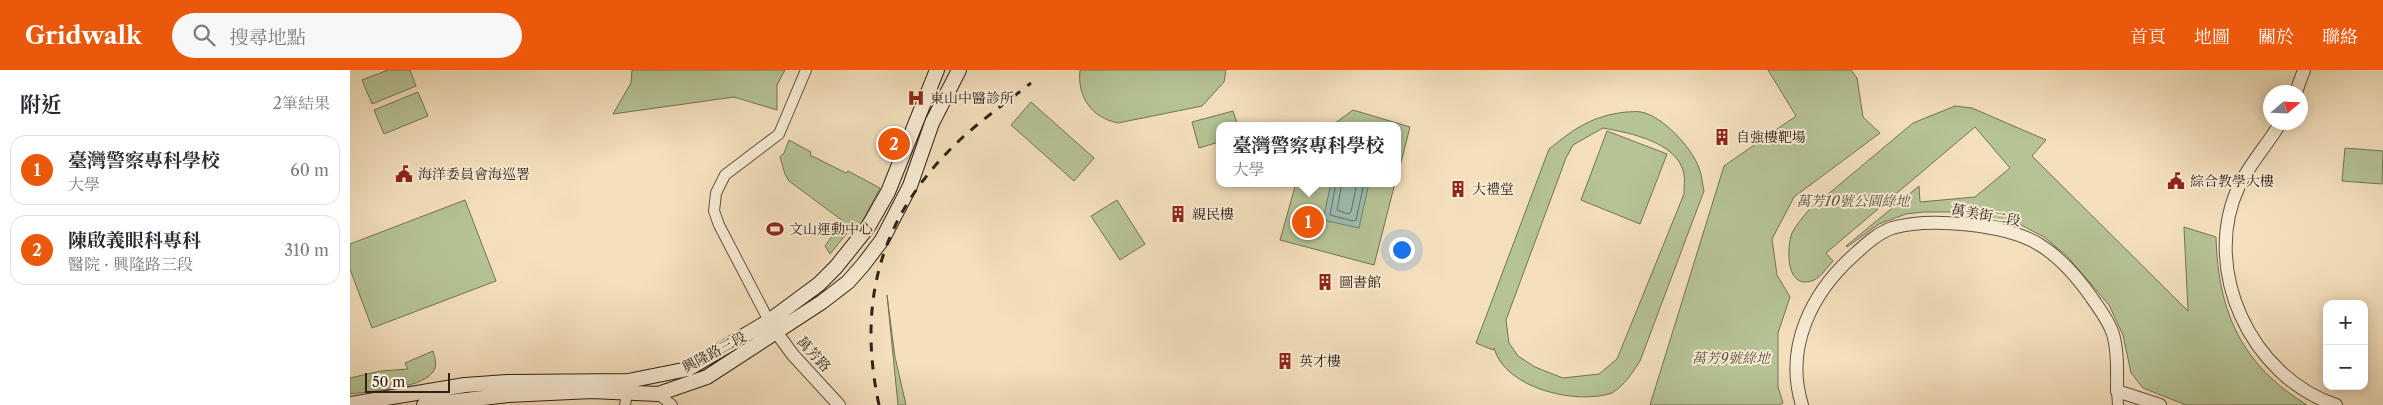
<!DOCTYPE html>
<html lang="zh-TW">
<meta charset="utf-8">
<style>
:root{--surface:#fff;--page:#f7f7f7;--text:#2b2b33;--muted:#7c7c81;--line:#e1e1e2;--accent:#ea580c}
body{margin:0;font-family:"Libre Caslon Text","Noto Serif TC",serif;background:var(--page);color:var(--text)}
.controls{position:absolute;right:15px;bottom:15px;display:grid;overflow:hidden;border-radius:10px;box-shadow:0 2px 12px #0003}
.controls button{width:45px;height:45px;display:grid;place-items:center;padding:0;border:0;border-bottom:1px solid var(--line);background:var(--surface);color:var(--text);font:25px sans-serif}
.compass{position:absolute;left:1913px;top:15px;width:45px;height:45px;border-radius:50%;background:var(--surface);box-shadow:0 2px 12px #0003;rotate:71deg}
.scale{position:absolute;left:15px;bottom:12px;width:85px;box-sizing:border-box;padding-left:5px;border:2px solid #302219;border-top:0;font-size:14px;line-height:18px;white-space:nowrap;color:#302219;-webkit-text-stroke:4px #f8ebd4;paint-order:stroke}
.you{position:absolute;left:1051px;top:179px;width:18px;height:18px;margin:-12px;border:4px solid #fff;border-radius:50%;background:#1a73e8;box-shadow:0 0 0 8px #1a73e833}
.badge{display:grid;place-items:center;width:32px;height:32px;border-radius:50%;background:var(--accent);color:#fff;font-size:16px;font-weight:700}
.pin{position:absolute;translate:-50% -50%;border:2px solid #fff;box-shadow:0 1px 5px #0006}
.popup{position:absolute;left:866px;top:52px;width:185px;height:65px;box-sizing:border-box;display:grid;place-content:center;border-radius:10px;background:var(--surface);filter:drop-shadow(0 1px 4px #0005);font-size:16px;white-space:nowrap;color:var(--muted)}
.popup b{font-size:19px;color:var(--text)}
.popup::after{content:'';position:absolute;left:50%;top:100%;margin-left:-10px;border:10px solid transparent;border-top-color:var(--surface)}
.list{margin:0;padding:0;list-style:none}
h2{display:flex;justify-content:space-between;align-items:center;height:65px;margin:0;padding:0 20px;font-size:21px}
h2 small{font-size:16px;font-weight:400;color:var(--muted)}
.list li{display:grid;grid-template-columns:32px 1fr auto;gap:15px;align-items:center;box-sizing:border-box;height:70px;margin:0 10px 10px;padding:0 10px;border:1px solid var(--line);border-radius:15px}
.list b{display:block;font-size:19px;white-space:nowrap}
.list p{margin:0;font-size:16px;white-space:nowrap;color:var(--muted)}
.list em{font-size:16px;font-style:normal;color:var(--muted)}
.icon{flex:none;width:28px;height:28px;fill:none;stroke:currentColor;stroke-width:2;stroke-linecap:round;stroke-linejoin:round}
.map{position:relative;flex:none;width:2033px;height:335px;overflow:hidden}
header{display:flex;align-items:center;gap:30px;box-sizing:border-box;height:70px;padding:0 25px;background:var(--accent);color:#fff}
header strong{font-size:24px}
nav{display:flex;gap:28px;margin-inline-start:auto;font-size:18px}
.search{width:350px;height:45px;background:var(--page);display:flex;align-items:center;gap:12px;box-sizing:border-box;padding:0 18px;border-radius:28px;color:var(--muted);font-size:19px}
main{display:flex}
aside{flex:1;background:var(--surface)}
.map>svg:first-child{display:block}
</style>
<header>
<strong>Gridwalk</strong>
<div class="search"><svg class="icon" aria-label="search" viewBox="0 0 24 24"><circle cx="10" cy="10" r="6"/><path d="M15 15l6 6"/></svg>搜尋地點</div>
<nav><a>首頁</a><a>地圖</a><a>關於</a><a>聯絡</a></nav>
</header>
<main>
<aside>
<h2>附近<small>2筆結果</small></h2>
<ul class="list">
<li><span class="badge">1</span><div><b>臺灣警察專科學校</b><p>大學</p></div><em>60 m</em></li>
<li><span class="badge">2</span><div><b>陳啟義眼科專科</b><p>醫院 · 興隆路三段</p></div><em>310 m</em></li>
</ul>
</aside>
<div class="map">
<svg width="2033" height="335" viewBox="0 0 2033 335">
<rect width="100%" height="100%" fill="#f4e0bd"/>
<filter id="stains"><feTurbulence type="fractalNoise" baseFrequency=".004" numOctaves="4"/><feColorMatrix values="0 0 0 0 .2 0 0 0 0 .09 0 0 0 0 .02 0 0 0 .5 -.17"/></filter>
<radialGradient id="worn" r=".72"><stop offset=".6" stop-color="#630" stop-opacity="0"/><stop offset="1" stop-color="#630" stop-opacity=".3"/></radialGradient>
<path fill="#b6c395" stroke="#737257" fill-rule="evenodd" d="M38 0H60L66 16 22 34 12 10Z
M282 0H435L427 15V40L384 27 263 44 281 13Z
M730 0H876L874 12 852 36 768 53C742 48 727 27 730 0Z
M1418 0H1501L1507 8 1513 47 1530 63 1444 127 1422 169 1427 205 1440 227 1428 263V317L1433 333 1429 335H1300L1374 96 1446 46Z
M68 22 78 46 34 64 24 40Z
M681 32 744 88 724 111 661 55Z
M1605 36 1622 38 1696 70 1682 86 1838 241 1834 157 1866 167C1868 243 1892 295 1957 335H1836L1793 318 1781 303 1773 265 1759 235 1716 185 1694 167 1671 155 1608 142H1573L1556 144 1529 154 1497 177 1496 176 1569 116 1570 132 1625 127 1660 98 1625 57 1476 183 1483 191C1478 196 1471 207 1464 210 1436 222 1436 179 1442 163 1446 155 1452 148 1458 141L1563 53Z
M1003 40 1060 57 1047 108V56H981Z
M883 41 888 56H869V72L849 78 842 52Z
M1276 42C1281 42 1286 41 1291 42 1313 46 1342 78 1349 98 1352 105 1352 113 1354 121L1290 291C1282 303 1275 315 1262 323 1227 335 1155 319 1144 278L1143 280 1126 273 1199 79C1225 58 1242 46 1276 42ZM1253 58C1280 63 1328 72 1334 104 1335 110 1334 117 1334 124L1267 289 1249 304 1213 308 1185 297 1168 286 1159 273 1156 250 1216 88 1223 75Z
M1257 61 1317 84 1290 154 1231 130Z
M439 70 461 82 460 85 496 103 498 101 530 118 510 156 501 158 480 184 475 176 493 151 439 111 435 104 430 87 434 83Z
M1995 78 2033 81 2032 114 1992 111Z
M946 113H1045L1024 195 930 170Z
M115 130 146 211 22 258 0 199V174Z
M767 130 795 174 770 190 741 146Z
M537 225 545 287 556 335H548Z
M83 281C85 288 88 297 82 303 69 319 21 321 0 324V308L31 301 58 299 55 293Z"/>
<path fill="#9cbdaf" stroke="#717f73" d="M981 113H1019L1009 158 973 150Z"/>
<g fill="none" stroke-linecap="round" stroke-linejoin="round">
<path stroke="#667064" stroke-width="1" d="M986 113 980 145 1003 151 1006 150 1014 113
M992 113 987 140 998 144 1001 142 1007 113"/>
<g stroke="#615242" stroke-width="12">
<path id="minor" d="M419 251 369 155 364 141 366 123 375 105 429 64 456 0
M1767 321 1768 335
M308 324 322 335
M275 335 278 317"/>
</g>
<g stroke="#615242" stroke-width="14">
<path id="tertiary" d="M1946 22 1954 0
M1931 52C1918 74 1900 93 1889 116 1850 199 1901 307 1986 335
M421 255 443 285 489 335
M1452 335C1434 277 1462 222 1505 184 1516 174 1528 163 1542 158 1579 147 1657 154 1690 175 1711 188 1728 208 1742 228 1750 240 1759 251 1763 264 1768 282 1767 302 1767 321L1810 335"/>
</g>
<g stroke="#302219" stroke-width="16">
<path id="secondary" d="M0 334 115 315 157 312 278 311 338 299 419 251 469 214 486 197 518 157 538 122 587 0
M74 335 158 325 242 321 308 324 357 307 472 232 498 212 513 195 532 170 560 116 582 53 609 0"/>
</g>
<use href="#minor" stroke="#f8ebd4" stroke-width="10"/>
<use href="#tertiary" stroke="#f8ebd4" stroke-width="12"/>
<use href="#secondary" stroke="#f8ebd4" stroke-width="14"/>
<path stroke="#302219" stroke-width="3" stroke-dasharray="9 9" stroke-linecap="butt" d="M529 335C506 228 532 142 613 67 634 48 658 31 681 13"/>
</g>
<defs>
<g id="hospital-bare" transform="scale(1.35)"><path d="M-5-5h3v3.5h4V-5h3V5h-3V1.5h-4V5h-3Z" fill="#8f2418" stroke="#f8ebd4" stroke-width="2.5" paint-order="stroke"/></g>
<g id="building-bare" transform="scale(1.35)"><path d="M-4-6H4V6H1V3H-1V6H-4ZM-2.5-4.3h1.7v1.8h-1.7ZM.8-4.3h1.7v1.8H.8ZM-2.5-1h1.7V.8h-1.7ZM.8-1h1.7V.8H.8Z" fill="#8f2418" stroke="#f8ebd4" stroke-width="2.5" paint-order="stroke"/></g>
<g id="civic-bare" transform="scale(1.35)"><path d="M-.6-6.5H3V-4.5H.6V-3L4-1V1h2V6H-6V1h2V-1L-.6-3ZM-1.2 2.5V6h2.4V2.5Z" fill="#8f2418" stroke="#f8ebd4" stroke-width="2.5" paint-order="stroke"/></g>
<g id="stadium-bare" transform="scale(1.35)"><path d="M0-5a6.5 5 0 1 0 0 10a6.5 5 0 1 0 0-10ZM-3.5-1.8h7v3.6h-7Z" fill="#8f2418" stroke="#f8ebd4" stroke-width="2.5" paint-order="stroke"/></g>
</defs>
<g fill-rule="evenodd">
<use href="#hospital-bare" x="566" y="28"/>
<use href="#building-bare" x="1372" y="67"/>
<use href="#civic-bare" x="54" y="104"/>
<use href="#civic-bare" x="1826" y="111"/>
<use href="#building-bare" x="1108" y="119"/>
<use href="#building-bare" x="828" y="144"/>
<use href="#stadium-bare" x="425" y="159"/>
<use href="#building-bare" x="975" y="212"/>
<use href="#building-bare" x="935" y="291"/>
</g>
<g text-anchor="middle" stroke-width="4" stroke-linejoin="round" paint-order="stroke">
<g font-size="14" fill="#302219" stroke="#f8ebd4" text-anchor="start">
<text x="580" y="33">東山中醫診所</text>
<text x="1386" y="72">自強樓靶場</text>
<text x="68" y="109">海洋委員會海巡署</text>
<text x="1840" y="116">綜合教學大樓</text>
<text x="1122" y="124">大禮堂</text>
<text x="842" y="149">親民樓</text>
<text x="439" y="164">文山運動中心</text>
<text x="989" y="217">圖書館</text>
<text x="949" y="296">英才樓</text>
</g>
<g font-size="14" font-style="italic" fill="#58523e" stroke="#f8ebd4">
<text x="1503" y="136">萬芳10號公園綠地</text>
<text x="1381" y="293">萬芳9號綠地</text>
</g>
<g font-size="14" fill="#302219" stroke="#f8ebd4">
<text transform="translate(1636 145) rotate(10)" y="5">萬美街二段</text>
<text transform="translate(364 282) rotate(-28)" y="5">興隆路三段</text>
<text transform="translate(464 284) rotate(47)" y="5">萬芳路</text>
</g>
</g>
<rect width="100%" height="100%" filter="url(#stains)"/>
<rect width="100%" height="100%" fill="url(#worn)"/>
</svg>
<div class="controls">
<button>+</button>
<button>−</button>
</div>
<svg class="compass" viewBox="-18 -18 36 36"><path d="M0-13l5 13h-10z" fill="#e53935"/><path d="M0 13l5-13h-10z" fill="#7c7c81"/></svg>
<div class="scale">50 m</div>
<div class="you"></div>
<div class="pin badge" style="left:958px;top:152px">1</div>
<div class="popup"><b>臺灣警察專科學校</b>大學</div>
<div class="pin badge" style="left:544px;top:74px">2</div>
</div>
</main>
